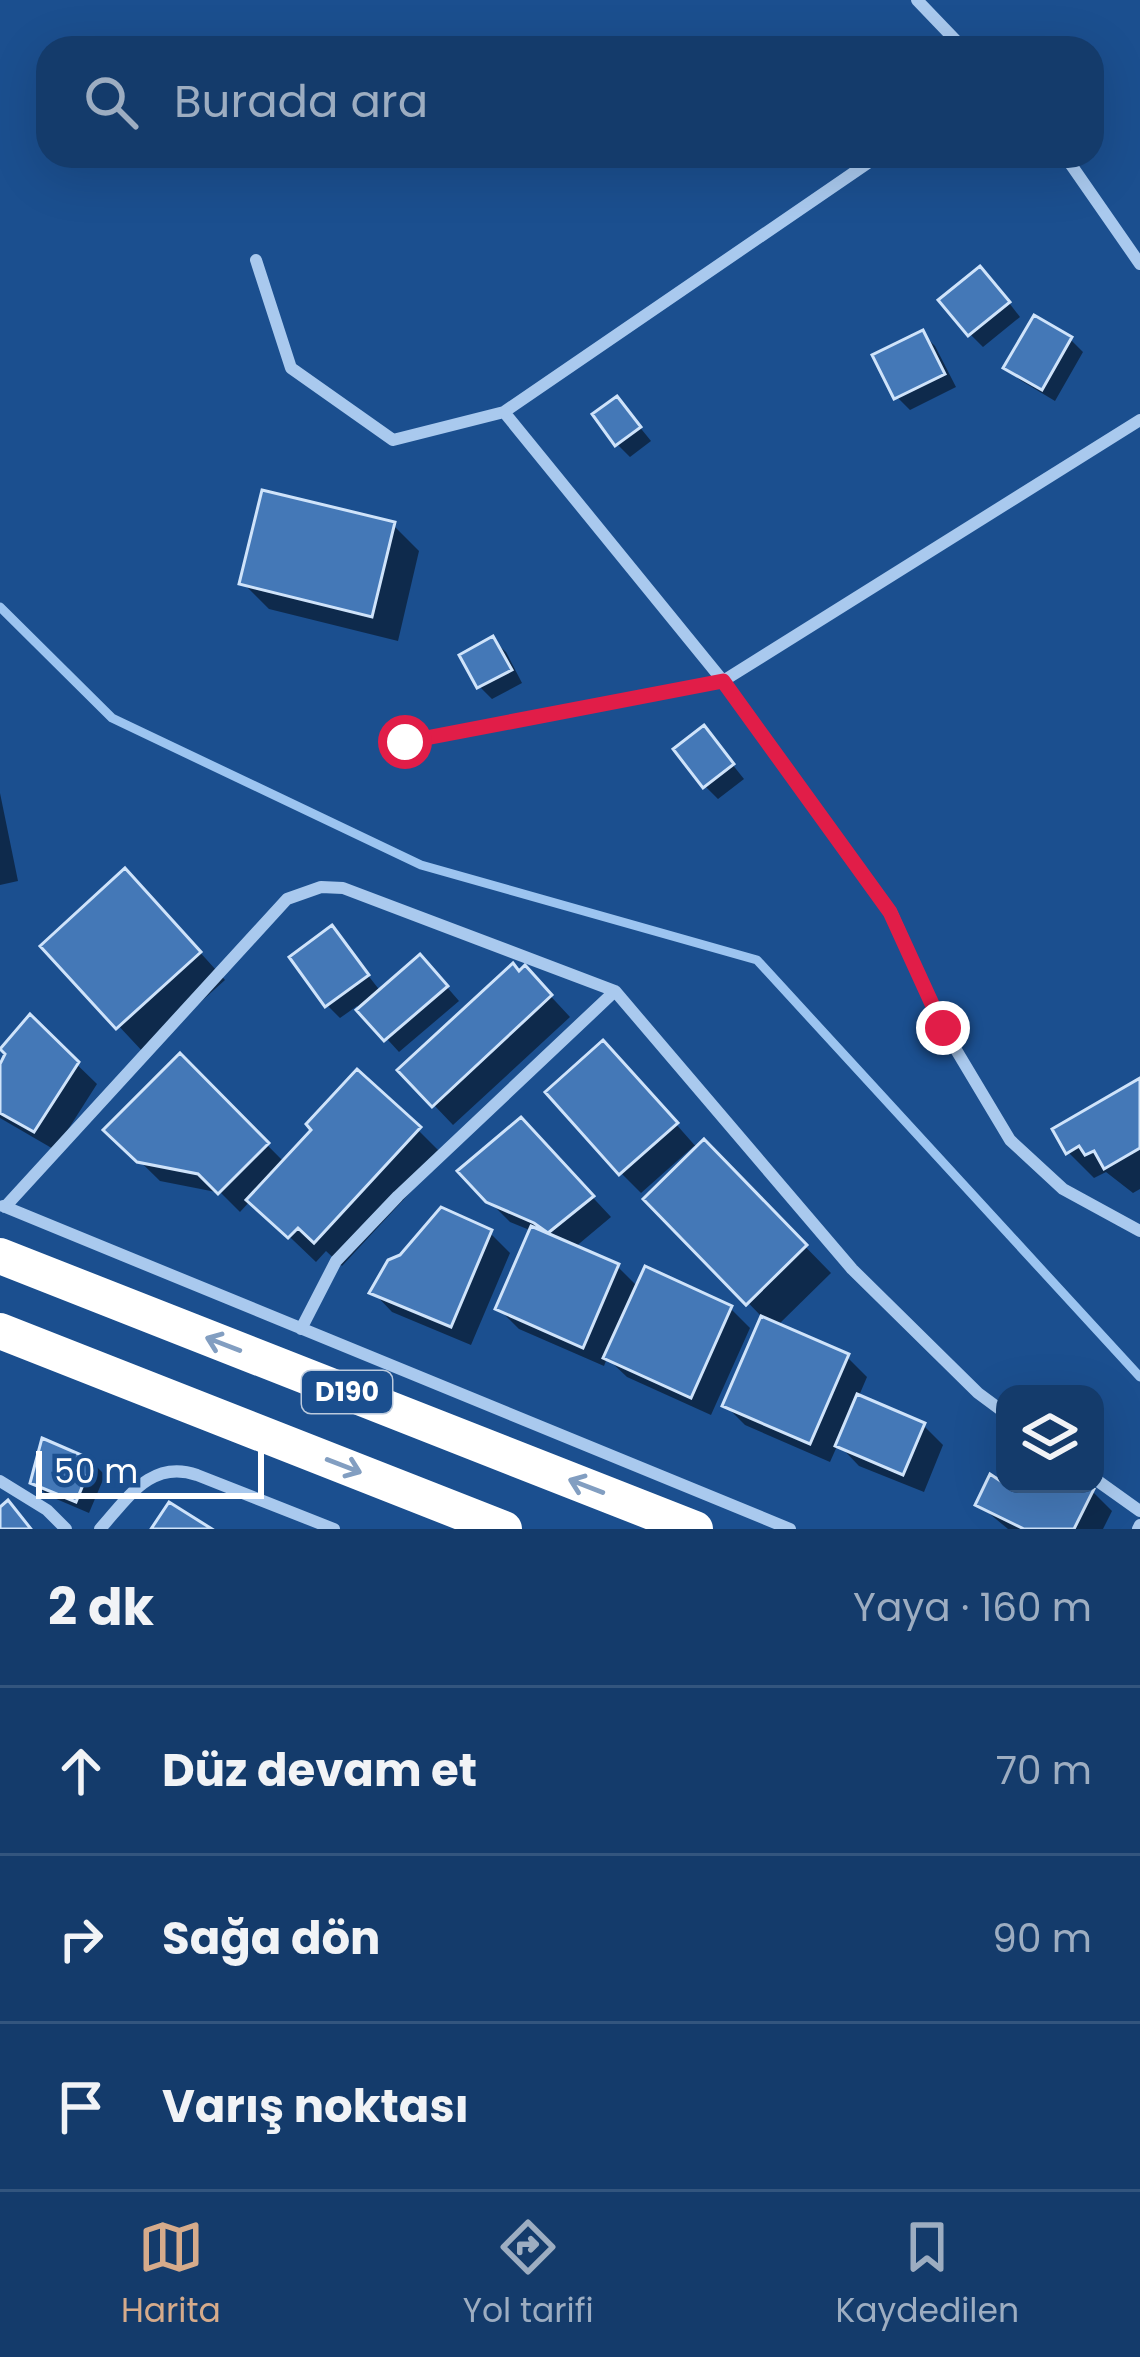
<!DOCTYPE html>
<html lang="tr">
<meta charset="utf-8">
<style>
:root{--surface:#143b6b;--page:#214673;--text:#f1f3f6;--muted:#9dadc1;--line:#33557e;--accent:#d6ab8b}
body{margin:0;font-family:Poppins,sans-serif;background:var(--page);color:var(--text)}
.controls{position:absolute;right:36px;bottom:36px;display:grid;overflow:hidden;border-radius:24px;box-shadow:0 12px 48px #0002}
.controls button{width:108px;height:108px;display:grid;place-items:center;padding:0;border:0;border-bottom:3px solid var(--line);background:var(--surface);color:var(--text);font:60px sans-serif}
.scale{position:absolute;left:36px;bottom:30px;width:228px;box-sizing:border-box;padding-left:12px;border:6px solid #fff;border-top:0;font-size:33px;line-height:42px;white-space:nowrap;color:#fff;-webkit-text-stroke:9px #1b4f8f;paint-order:stroke}
.stop{position:absolute;width:36px;height:36px;margin:-27px;border:9px solid #e11d48;border-radius:50%;background:#fff}
.stop.end{background:#e11d48;border-color:#fff;box-shadow:0 3px 12px #0008}
.list{margin:0;padding:0;list-style:none}
h2{display:flex;justify-content:space-between;align-items:center;height:156px;margin:0;padding:0 48px;font-size:51px}
h2 small{font-size:39px;font-weight:400;color:var(--muted)}
.list li{display:grid;grid-template-columns:78px 1fr auto;gap:36px;align-items:center;box-sizing:border-box;height:168px;padding:0 48px;border-top:3px solid var(--line)}
.list b{display:block;font-size:45px;white-space:nowrap}
.list em{font-size:39px;font-style:normal;color:var(--muted)}
.icon{flex:none;width:66px;height:66px;fill:none;stroke:currentColor;stroke-width:2;stroke-linecap:round;stroke-linejoin:round}
.map{position:relative;flex:none;width:1140px;height:1529px;overflow:hidden}
.search{position:absolute;background:var(--surface);box-shadow:0 12px 48px #0002;left:36px;right:36px;top:36px;height:132px;display:flex;align-items:center;gap:30px;box-sizing:border-box;padding:0 42px;border-radius:36px;color:var(--muted);font-size:45px}
.sheet{height:660px;background:var(--surface)}
nav{display:flex;justify-content:space-around;align-items:center;box-sizing:border-box;height:168px;border-top:3px solid var(--line);background:var(--surface);font-size:33px;color:var(--muted)}
nav a{display:grid;justify-items:center;gap:6px}
nav .on{color:var(--accent)}
.map>svg:first-child{display:block}
</style>
<div class="map">
<svg width="1140" height="1529" viewBox="0 0 1140 1529">
<rect width="100%" height="100%" fill="#1b4f8f"/>
<path fill="#0007" d="M993 282 1020 317 983 347 970 334Z
M922 333 935 346 956 387 910 410 897 397Z
M1070 339 1083 352 1055 401 1020 380 1007 367Z
M617 399 651 441 630 457 617 444Z
M393 525 419 551 398 641 269 609 243 583Z
M493 640 506 652 522 683 492 699 479 686Z
M704 729 744 779 718 799 705 786Z
M0 793 18 881 0 885Z
M151 898 225 980 144 1053 44 946Z
M332 929 381 992 433 971 459 1001 399 1052 357 1006 340 1018 327 1005Z
M544 989 570 1017 453 1125 434 1105Z
M30 1019 97 1084 55 1150 0 1118V1070Z
M180 1057 285 1163 418 1130 444 1156 342 1266 326 1251 316 1262 251 1200 240 1212 221 1193 160 1181 108 1130Z
M623 1064 698 1149 704 1143 831 1273 777 1326 847 1357 867 1377 858 1398 923 1425 943 1445 924 1492 859 1466 838 1444 830 1462 745 1425 725 1405 763 1318 647 1199 697 1150 694 1146 641 1193 621 1173Z
M1140 1082V1189L1133 1193 1106 1172 1094 1178 1068 1152Z
M540 1141 611 1217 574 1248 618 1267 638 1287 730 1308 750 1328 711 1415 627 1377 607 1358 604 1366 519 1329 499 1309 532 1231 510 1222 488 1200Z
M490 1233 510 1253 471 1345 392 1312 373 1292Z
M92 1462 105 1475 89 1513 47 1495 33 1482Z
M1008 1484H1077L1092 1491 1112 1511 1103 1529H1008L979 1505Z"/>
<g fill="none" stroke-linecap="round" stroke-linejoin="round">
<path stroke="#9cc4f0" stroke-width="9" d="M0 607 112 718 421 865 757 960 1140 1377"/>
</g>
<path fill="#4478b7" stroke="#cfe3fa" stroke-width="3" d="M980 266 1010 302 968 336 938 300Z
M1034 315 1072 337 1042 390 1003 368Z
M923 330 945 374 894 399 872 355Z
M617 396 641 427 615 446 592 414Z
M262 490 395 522 372 617 239 584Z
M493 636 512 670 477 688 459 655Z
M704 725 734 764 703 788 673 749Z
M125 868 201 952 116 1029 40 946Z
M332 925 369 975 325 1007 289 957Z
M420 954 448 986 384 1041 356 1010Z
M513 963 519 971 525 965 552 995 432 1107 397 1070Z
M30 1014 79 1062 34 1132 0 1113V1064L5 1054 0 1049Z
M603 1040 678 1123 619 1175 545 1092Z
M180 1053 269 1143 218 1194 198 1174 137 1162 103 1130Z
M357 1069 421 1127 314 1243 298 1228 288 1238 246 1200 311 1130 306 1124Z
M1140 1078V1148L1104 1169 1094 1151 1085 1155 1079 1146 1066 1154 1052 1129Z
M521 1117 594 1196 548 1233 534 1223 486 1202 457 1171Z
M704 1139 807 1245 746 1305 643 1199Z
M441 1207 492 1230 451 1327 369 1293 388 1260 400 1255Z
M531 1226 619 1264 583 1348 495 1309Z
M645 1266 732 1306 691 1398 603 1358Z
M761 1316 849 1354 810 1444 722 1406Z
M857 1394 925 1423 903 1475 835 1446Z
M42 1438 93 1460 76 1502 30 1483Z
M990 1474 1005 1484H1084L1094 1489 1074 1529H1024L975 1505Z
M8 1500 31 1529H0V1507Z
M169 1502 212 1529H151Z"/>
<g fill="none" stroke-linecap="round" stroke-linejoin="round">
<path stroke="#a9c9ee" stroke-width="12" d="M917 0 963 48
M1065 156 1140 264
M256 260 291 368 393 440 504 412 723 681 891 912 943 1028 1010 1140 1063 1189 1140 1231
M504 412 878 156
M405 742 723 681 1140 420
M3 1206 790 1529
M5 1207 287 899 321 887 343 888 615 991 852 1269 978 1393 1005 1413
M301 1329 336 1261 398 1196 615 991
M1095 1479 1140 1511
M0 1481 47 1510 66 1529
M100 1529C128 1498 151 1459 197 1475L334 1529
M1138 1529 1140 1525"/>
<path stroke="#fff" stroke-width="36" d="M0 1256 695 1529
M0 1331 504 1529"/>
</g>
<defs><path id="oneway-shaft" d="M-6 0H5M1.5-3L5.5 0L1.5 3" fill="none" stroke-width="1.6" stroke-linecap="round" stroke-linejoin="round" transform="scale(3)"/></defs>
<g stroke="#829ec1">
<use href="#oneway-shaft" transform="translate(223 1344) rotate(-159)"/>
<use href="#oneway-shaft" transform="translate(344 1466) rotate(21)"/>
<use href="#oneway-shaft" transform="translate(586 1486) rotate(-159)"/>
</g>
<g fill="none" stroke-linecap="round" stroke-linejoin="round">
<path stroke="#e11d48" stroke-width="15" d="M405 742 723 681 890 912 943 1028"/>
</g>
<g text-anchor="middle" stroke-width="12" stroke-linejoin="round" paint-order="stroke">
<rect fill="#1b4f8f" stroke="#bbcadd" stroke-width="3" x="302" y="1371" width="90" height="42" rx="9"/>
<g font-size="27" font-weight="bold" fill="#fff">
<text x="347" y="1401">D190</text>
</g>
</g>
</svg>
<div class="controls">
<button><svg class="icon" aria-label="layers" viewBox="0 0 24 24"><path d="M12 4l9 5-9 5-9-5zM3 14l9 5 9-5"/></svg></button>
</div>
<div class="scale">50 m</div>
<div class="stop" style="left:405px;top:742px"></div>
<div class="stop end" style="left:943px;top:1028px"></div>
<div class="search"><svg class="icon" aria-label="search" viewBox="0 0 24 24"><circle cx="10" cy="10" r="6"/><path d="M15 15l6 6"/></svg>Burada ara</div>
</div>
<section class="sheet">
<h2>2 dk<small>Yaya · 160 m</small></h2>
<ul class="list">
<li><svg class="icon" aria-label="ahead" viewBox="0 0 24 24"><path d="M12 20V5M6 11l6-6 6 6"/></svg><div><b>Düz devam et</b></div><em>70 m</em></li>
<li><svg class="icon" aria-label="right" viewBox="0 0 24 24"><path d="M7 20v-9h11M14 6l5 5-5 5"/></svg><div><b>Sağa dön</b></div><em>90 m</em></li>
<li><svg class="icon" aria-label="arrive" viewBox="0 0 24 24"><path d="M6 21V4h12l-3 4 3 4H6"/></svg><div><b>Varış noktası</b></div></li>
</ul>
</section>
<nav>
<a class="on"><svg class="icon" aria-label="map" viewBox="0 0 24 24"><path d="M3 6l6-2 6 2 6-2v14l-6 2-6-2-6 2zM9 4v14M15 6v14"/></svg>Harita</a>
<a><svg class="icon" aria-label="directions" viewBox="0 0 24 24"><path d="M12 3l9 9-9 9-9-9zM9 14v-3h6M13 9l2 2-2 2"/></svg>Yol tarifi</a>
<a><svg class="icon" aria-label="saved" viewBox="0 0 24 24"><path d="M7 4h10v16l-5-4-5 4z"/></svg>Kaydedilen</a>
</nav>
